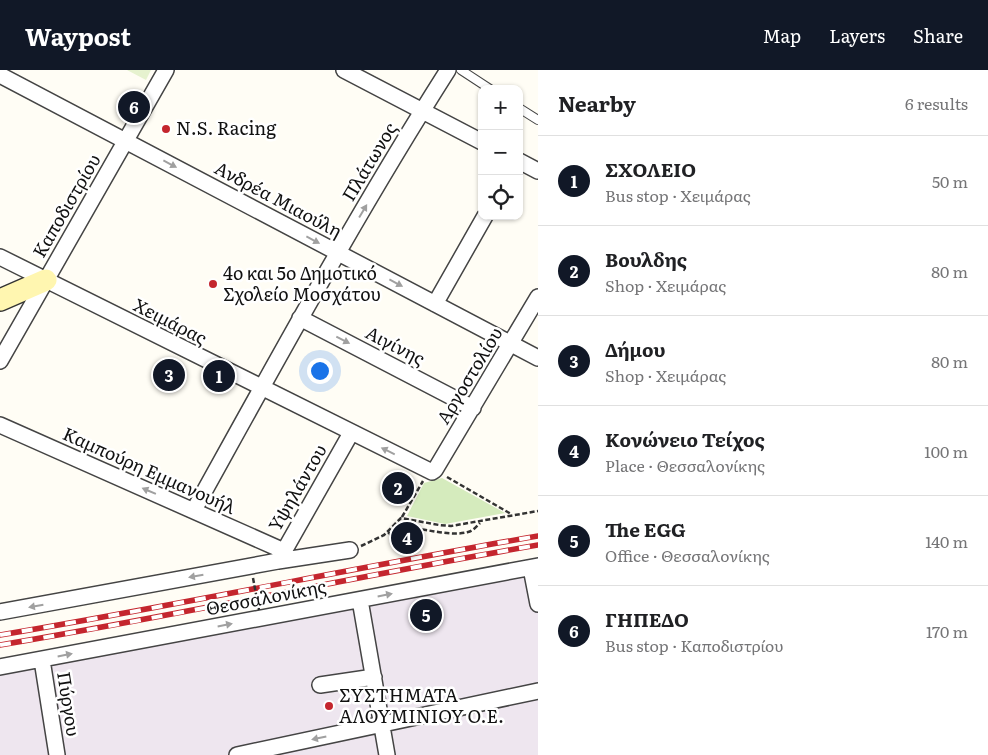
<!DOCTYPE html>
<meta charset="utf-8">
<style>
:root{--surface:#fff;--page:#f6f6f6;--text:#202124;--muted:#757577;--line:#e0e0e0;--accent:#111827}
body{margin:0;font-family:Literata,serif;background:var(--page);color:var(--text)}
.controls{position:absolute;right:15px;top:15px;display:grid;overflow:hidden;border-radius:10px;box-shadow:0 1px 4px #0004}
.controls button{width:45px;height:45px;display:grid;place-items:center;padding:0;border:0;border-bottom:1px solid var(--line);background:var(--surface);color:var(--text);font:25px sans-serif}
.you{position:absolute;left:319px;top:300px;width:18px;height:18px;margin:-12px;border:4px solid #fff;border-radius:50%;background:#1a73e8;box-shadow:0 0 0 8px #1a73e833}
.badge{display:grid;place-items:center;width:32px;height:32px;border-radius:50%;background:var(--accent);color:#fff;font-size:16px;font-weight:700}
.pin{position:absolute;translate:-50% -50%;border:2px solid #fff;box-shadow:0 1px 5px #0006}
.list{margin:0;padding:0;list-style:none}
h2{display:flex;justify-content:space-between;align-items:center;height:65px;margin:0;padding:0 20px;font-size:21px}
h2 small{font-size:16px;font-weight:400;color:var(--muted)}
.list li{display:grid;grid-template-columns:32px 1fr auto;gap:15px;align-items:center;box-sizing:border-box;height:90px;padding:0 20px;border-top:1px solid var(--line)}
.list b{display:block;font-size:19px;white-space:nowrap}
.list p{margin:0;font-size:16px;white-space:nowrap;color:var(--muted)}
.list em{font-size:16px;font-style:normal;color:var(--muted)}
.icon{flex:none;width:28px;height:28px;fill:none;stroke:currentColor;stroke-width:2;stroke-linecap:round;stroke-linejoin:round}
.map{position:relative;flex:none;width:538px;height:685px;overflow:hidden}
header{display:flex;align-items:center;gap:30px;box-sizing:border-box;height:70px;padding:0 25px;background:var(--accent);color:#fff}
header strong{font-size:24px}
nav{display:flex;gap:28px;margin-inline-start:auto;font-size:18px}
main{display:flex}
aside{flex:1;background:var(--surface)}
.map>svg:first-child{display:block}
</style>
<header>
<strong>Waypost</strong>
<nav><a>Map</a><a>Layers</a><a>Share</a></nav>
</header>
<main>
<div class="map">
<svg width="538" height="685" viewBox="0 0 538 685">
<rect width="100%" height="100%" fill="#fffdf5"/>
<path fill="#eee6ef" d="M538 503V685H0V602Z"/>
<path fill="#d5ebbd" d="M442 408 505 443 445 454 407 446 424 413Z"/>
<path fill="#e6f2cf" d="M127 0H151L146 10Z"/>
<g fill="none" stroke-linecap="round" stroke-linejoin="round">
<g stroke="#444" stroke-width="10">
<path id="lane" d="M461 0 490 19
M519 38 538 50"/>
</g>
<g stroke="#444" stroke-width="18">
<path id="street" d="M344 0 482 72
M0 5 538 288
M519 91 538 101
M0 187 432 402 435 400 538 227
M435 234 485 146
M300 248 473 338
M0 291 166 0
M0 355 284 481
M194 440C276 292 357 143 448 0
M279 490 351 363
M531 498 538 534
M360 530 387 685
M0 542 278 491 350 480
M42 590 57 685
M0 597 538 496
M320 615 374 607
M237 685 538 621"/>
</g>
<g stroke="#333" stroke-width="24">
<path id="secondary" d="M0 230 46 210"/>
</g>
<path stroke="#333" stroke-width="2.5" stroke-dasharray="5 2.5" stroke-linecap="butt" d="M447 407 511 444
M402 447 423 411
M388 462 392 466C410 449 442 469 468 462 473 461 477 456 480 453
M361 476 384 465 401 448 439 455 451 456 538 441"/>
<use href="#lane" stroke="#fff" stroke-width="8"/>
<use href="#street" stroke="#fff" stroke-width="15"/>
<use href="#secondary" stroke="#fff6b0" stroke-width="21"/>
<g stroke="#c4262e" stroke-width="5.5">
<path id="rail" d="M0 565C180 535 358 497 538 466
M0 575C180 545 358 506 538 475"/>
</g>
<use href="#rail" stroke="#fff" stroke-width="4" stroke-dasharray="11" stroke-linecap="butt"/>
<path stroke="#333" stroke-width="2.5" stroke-dasharray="5 2.5" stroke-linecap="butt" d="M253 508 259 540"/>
</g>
<defs><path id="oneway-solid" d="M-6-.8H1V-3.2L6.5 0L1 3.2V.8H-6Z" transform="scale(1.25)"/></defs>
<g fill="#a0a0a0">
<use href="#oneway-solid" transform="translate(170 94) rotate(28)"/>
<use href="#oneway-solid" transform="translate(363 141) rotate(-59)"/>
<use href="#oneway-solid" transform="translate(313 170) rotate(28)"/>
<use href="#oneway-solid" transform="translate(396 213) rotate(28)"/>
<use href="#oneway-solid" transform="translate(343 270) rotate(27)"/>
<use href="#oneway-solid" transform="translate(388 381) rotate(-154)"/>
<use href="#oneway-solid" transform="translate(149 421) rotate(-157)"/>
<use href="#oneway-solid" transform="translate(196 506) rotate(170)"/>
<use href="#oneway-solid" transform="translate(385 525) rotate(-11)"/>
<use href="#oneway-solid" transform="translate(36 536) rotate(170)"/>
<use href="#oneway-solid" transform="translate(225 555) rotate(-11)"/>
<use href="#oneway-solid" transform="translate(65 585) rotate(-11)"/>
<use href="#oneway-solid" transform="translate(319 668) rotate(168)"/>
</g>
<g fill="#c4262e" stroke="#fff" stroke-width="2">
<circle cx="166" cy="59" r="5"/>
<circle cx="213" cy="214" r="5"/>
<circle cx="329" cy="636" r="5"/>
</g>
<g text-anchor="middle" stroke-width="5" stroke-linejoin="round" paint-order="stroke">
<g font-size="18" fill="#111" stroke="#fff" text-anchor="start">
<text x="176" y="65">N.S. Racing</text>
<text x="223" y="210">4ο και 5ο Δημοτικό<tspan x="223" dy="21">Σχολείο Μοσχάτου</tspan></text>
<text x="339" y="632">ΣΥΣΤΗΜΑΤΑ<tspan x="339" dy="21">ΑΛΟΥΜΙΝΙΟΥ Ο.Ε.</tspan></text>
</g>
<g font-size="18" fill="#111" stroke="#fff">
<text transform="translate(370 92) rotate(-59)" y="6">Πλάτωνος</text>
<text transform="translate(278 130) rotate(28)" y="6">Ανδρέα Μιαούλη</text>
<text transform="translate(67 136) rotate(-60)" y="6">Καποδιστρίου</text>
<text transform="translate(170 252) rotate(27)" y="6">Χειμάρας</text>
<text transform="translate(395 276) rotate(27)" y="6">Αιγίνης</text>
<text transform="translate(470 306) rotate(-59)" y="6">Αργοστολίου</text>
<text transform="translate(149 401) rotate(24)" y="6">Καμπούρη Εμμανουήλ</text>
<text transform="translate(298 418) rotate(-60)" y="6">Υψηλάντου</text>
<text transform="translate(266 528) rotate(-11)" y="6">Θεσσαλονίκης</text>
<text transform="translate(68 634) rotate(81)" y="6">Πύργου</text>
</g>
</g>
</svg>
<div class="controls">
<button>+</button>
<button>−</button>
<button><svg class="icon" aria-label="locate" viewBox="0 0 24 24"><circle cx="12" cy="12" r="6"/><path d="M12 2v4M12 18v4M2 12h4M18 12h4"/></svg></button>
</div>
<div class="you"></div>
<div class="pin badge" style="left:219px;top:306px">1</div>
<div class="pin badge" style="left:398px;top:418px">2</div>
<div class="pin badge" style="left:169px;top:305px">3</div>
<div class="pin badge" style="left:407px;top:468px">4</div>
<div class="pin badge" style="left:426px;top:545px">5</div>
<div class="pin badge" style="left:134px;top:37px">6</div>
</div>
<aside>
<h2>Nearby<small>6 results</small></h2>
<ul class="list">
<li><span class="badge">1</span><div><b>ΣΧΟΛΕΙΟ</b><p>Bus stop · Χειμάρας</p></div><em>50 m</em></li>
<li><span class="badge">2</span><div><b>Βουλδης</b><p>Shop · Χειμάρας</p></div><em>80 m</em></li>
<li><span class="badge">3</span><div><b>Δήμου</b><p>Shop · Χειμάρας</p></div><em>80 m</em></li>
<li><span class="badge">4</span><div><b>Κονώνειο Τείχος</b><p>Place · Θεσσαλονίκης</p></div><em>100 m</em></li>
<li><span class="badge">5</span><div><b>The EGG</b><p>Office · Θεσσαλονίκης</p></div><em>140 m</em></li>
<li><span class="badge">6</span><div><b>ΓΗΠΕΔΟ</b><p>Bus stop · Καποδιστρίου</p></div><em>170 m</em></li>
</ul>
</aside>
</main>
